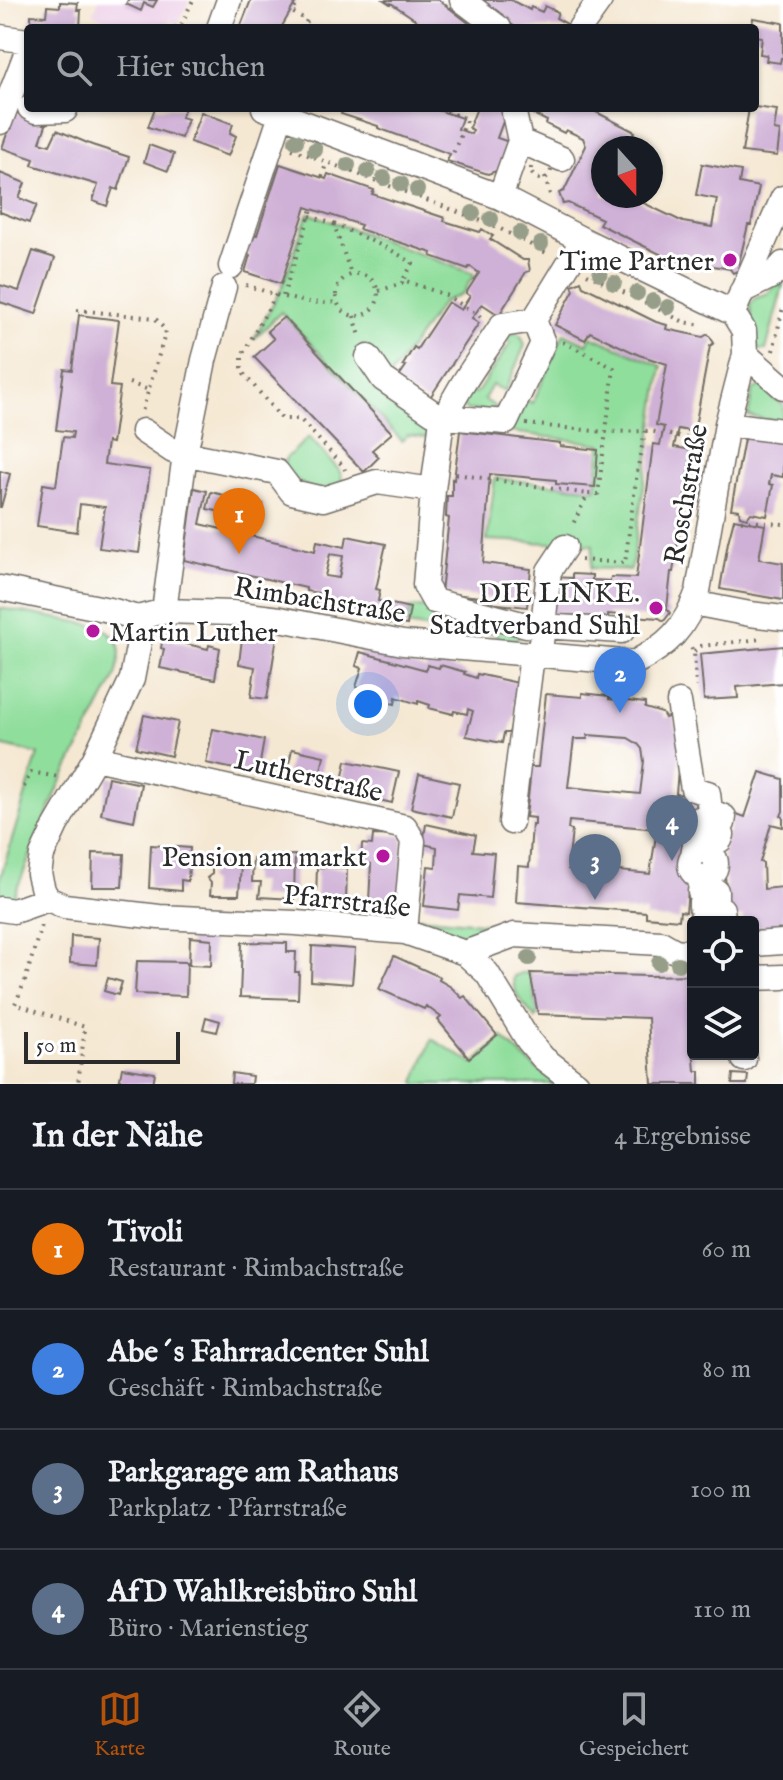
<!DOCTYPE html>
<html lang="de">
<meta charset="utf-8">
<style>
:root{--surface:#171b24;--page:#242831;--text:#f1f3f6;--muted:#9ea1a6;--line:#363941;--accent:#b45309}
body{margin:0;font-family:"IM FELL English",serif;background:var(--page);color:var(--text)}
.controls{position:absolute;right:24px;bottom:24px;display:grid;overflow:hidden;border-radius:8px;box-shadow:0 2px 6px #0004}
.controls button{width:72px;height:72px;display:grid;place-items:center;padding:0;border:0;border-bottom:2px solid var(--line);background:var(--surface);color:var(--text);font:40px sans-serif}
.compass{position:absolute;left:591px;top:136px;width:72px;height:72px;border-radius:50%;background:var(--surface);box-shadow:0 2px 6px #0004;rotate:159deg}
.scale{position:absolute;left:24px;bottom:20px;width:156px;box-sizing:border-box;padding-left:8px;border:4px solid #2b2b2b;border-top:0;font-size:22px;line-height:28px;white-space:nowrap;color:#2b2b2b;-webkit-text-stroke:6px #fff;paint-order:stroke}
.you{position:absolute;left:368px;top:704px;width:28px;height:28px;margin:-20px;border:6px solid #fff;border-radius:50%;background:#1a73e8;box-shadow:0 0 0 12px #1a73e833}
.badge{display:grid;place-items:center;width:52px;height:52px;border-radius:50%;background:var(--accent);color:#fff;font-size:26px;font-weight:700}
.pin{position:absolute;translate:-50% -66px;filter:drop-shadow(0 2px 4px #0008)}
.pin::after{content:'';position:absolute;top:42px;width:28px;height:24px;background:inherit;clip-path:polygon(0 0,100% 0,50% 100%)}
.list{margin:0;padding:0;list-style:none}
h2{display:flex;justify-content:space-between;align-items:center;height:104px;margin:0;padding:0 32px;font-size:34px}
h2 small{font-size:26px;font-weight:400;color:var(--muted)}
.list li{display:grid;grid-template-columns:52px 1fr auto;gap:24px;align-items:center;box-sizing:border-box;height:120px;padding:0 32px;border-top:2px solid var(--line)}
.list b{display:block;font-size:30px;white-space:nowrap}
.list p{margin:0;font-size:26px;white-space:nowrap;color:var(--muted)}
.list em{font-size:26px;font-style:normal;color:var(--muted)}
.icon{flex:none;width:44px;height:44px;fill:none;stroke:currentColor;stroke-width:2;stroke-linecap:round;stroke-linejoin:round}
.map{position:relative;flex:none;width:783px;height:1084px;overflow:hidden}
.search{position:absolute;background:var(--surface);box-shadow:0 2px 6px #0004;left:24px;right:24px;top:24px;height:88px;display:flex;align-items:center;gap:20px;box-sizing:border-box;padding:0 28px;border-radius:8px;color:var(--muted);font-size:30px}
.sheet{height:584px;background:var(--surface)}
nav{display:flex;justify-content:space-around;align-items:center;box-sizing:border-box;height:112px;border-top:2px solid var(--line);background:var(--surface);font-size:22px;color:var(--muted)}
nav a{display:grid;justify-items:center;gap:4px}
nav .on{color:var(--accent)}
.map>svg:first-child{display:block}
</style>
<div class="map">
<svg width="783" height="1084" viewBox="0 0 783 1084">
<rect width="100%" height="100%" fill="#fff"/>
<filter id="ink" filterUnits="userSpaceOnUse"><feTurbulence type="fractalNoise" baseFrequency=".0125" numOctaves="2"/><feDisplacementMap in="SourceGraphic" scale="16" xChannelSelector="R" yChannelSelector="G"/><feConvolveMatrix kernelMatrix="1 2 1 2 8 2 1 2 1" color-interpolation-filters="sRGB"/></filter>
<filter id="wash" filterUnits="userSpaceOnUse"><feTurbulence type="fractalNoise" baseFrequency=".006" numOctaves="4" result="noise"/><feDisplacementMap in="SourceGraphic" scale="32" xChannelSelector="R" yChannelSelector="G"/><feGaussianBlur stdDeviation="1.8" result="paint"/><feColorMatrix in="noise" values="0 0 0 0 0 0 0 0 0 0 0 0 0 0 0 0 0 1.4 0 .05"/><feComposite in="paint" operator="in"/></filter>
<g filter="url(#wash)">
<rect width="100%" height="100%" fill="#f5e8d3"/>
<path fill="#edd0e8" d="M99 0H190L178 23 170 20 166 28H130L93 14Z"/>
<path fill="#90de9c" stroke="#5e8464" stroke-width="2" d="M308 213 474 274 463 293 443 302 383 386 436 423 433 438 407 435 402 441 281 312 254 339 282 287Z
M776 285H783L766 350H759C754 342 752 316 750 305L755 298 766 295Z
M516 333 521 336 525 345 505 391 492 385 484 399 497 408 492 412 466 410 461 402 464 387 475 393 478 391 511 342 500 335Z
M564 333 587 344 591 336 662 366 631 570 591 568 593 545 487 540 495 478 596 489 601 444 510 432 521 398 533 403Z
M762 385 771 393 773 399 783 405V422L748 416 753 390Z
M309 437 339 470 344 485 315 492 282 470 286 458Z
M425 607 519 635 518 640 497 638V634L432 625 429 629 407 625 410 608Z
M0 608 99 626C124 639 122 651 116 676L59 786 14 896 8 902 0 905V879L38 754 0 745Z
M417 917 491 924C459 940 450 936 419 923Z
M521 973H530L538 1014 535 1018C525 1005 510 992 514 976Z
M502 1037 530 1063 557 1084H418L415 1082 432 1039 474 1064Z"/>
<g id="blocks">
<path fill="#cfb0d6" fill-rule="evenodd" d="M128 0H157L153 7 144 3 141 11 126 4Z
M251 0H297L281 28H240Z
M384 0H439L475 28H428L391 3 390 4Z
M472 0H511L530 10 531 7 542 12 545 6 558 12 556 18 567 24 565 28H517Z
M60 2 78 3 77 10H81L80 28H31V15L46 16 47 6 60 7Z
M753 18 783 23V58H781L780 63 766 61 767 55 760 54 762 37 755 36V28H752Z
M755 107 777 110 774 130 780 131 777 156 742 152 749 108Z
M155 108H185L181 117 188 119 181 138 148 127Z
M332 108H432L462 118 458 129 471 134 473 130 469 128 477 108H508L497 138 509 142 499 170 488 174 447 161 450 154 378 128V126L341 114 342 112Z
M533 108H598L596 112 635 132 627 148H603V196H629L683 222 712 227 717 199 696 195 702 164 741 171 739 183 759 187 751 225H748L739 263 741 269 733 273 730 269 680 260 662 255 599 224 602 219 568 203 563 204 559 193 564 191 586 146 583 138 566 130 564 133 546 124 547 121 531 113Z
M15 112 46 125 40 142 50 145 57 130 92 145 129 157 118 190 113 188 107 206 93 201 98 185 32 165 34 159 2 148Z
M201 112 233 124 230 133 236 136 228 156 190 142Z
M149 145 174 154 168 171 144 162Z
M280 164 326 179 328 174 374 190 372 194 445 218 444 221 480 232 482 229 493 236 490 239 523 260H528L530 271 526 272 499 315 482 304 472 318 479 323 427 402 395 382 406 366 403 365 414 347 417 349 448 302 461 310 470 296 466 293 479 273 471 267H469L468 269 431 256 432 253 359 229 361 225 306 207 281 284 245 272 250 255 246 253 253 234 257 235Z
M0 173 25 183 19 198 37 205 29 223 0 212Z
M33 251 55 258 36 314 0 302V285L19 291Z
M581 281 583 286 656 322 667 325 666 329 703 337 708 334 714 343 710 346 694 432 678 429 674 447 692 450 673 572H671L667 609 670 613 664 621 659 618 608 614V618L551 614 554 577 572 578V574L592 575V580L610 581 611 577 636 578 653 444 660 445 664 427 656 425 667 364 639 355 590 332 585 340 555 325 574 290 572 285Z
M79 315 119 320 110 386 120 387 112 443 107 442 104 464 150 470 139 553 99 548 105 507 80 504 77 532 37 526 43 484 56 486 63 437 72 438 73 432 56 430 64 369 72 370Z
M284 317 392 433 372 450 379 457 364 472 254 357 274 339 267 331Z
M460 431 560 443V446L598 450 595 487 556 484V480L490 474 483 563 531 569 527 607 489 603 490 598 441 593 449 518 446 517 447 496H452V479L454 480Z
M742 434 783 439V477L771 475 769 484 773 485 767 516 751 513 747 518 740 516 739 510 731 509 744 439Z
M0 471 10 474 1 507H0Z
M194 488 207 491 200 524 315 551 317 541 345 547 347 536 386 544 376 589 380 590 378 601 410 608 407 625 401 624V626L387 623V621L315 605 318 593 306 591V588L184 560ZM330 554 343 556 339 578 325 576Z
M211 492 263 504 260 520 207 509Z
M734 519 765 525 759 559 783 563V600L720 589 728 542Z
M243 630 277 636 267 699 251 697 255 667 239 664Z
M163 636 174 639V641L208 649 209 645 220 648 215 679 160 668 164 649 161 648Z
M783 646V683L737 687 738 698 704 700 700 654Z
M360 652 426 670 427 665 439 668 440 665 465 672 464 674 476 678 477 674 518 683 513 706 517 707 509 733H504L502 743 466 736 473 711 468 709 467 714 454 711 453 714 429 708 430 705 418 701V704L396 697 395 704 372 699 374 692 356 687 362 668 356 666Z
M582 693 609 696V699L645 703V708L662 713 665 718 673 715 680 746 676 794 697 796 694 833 686 832 685 838H688L682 878 689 879 686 912 680 911 679 920 646 917V912L516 902 518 866 529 867 532 825H535V818L526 817 530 779H525L526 767H538L546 694 582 697ZM588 735 628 738 638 744 642 749 644 761 640 794 568 787 574 739H587ZM569 821 657 829 650 874 577 867V870L568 869 572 830 568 829Z
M144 715 178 722 171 756 136 748Z
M213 729 264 740 258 774 206 763Z
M292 749 324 756 318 785 286 778Z
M346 761 399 772 392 803 340 791Z
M760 772 783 779V811L781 816 783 817V827L771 824 760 862 763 863 764 889 783 887V930L753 932V922H743V916L735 918 728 911 723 852 734 813 745 817Z
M419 774 459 783 452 817 411 808Z
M108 777 141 784 134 821 101 814Z
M426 824 476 835 473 851 494 853 490 898 460 895 458 910 424 906 428 866 436 867 437 847 423 844Z
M373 835 403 836 399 903 369 901 371 864 361 863 362 844 372 845Z
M151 845 190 848 188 881 181 880V891L149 888Z
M93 853 124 854 122 887H92Z
M295 855 294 899 259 897 261 882H252L253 858H261L262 856Z
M212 864 241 865 239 895H210L211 883 207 878 212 874Z
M317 867 347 868 346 901 316 900Z
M71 936 99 938 97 965 70 963Z
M190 937 212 939 211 966 189 965Z
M242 942 287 943V952H296L295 972H299L298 999 240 997Z
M312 946 355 949 352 984 311 981Z
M394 956 440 977 439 980 451 987 462 998 465 996 497 1035 469 1058 438 1020 441 1017 426 1006 424 1009 379 989Z
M137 961 187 962 186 996 135 994Z
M530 973 649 976 693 975 692 1036 695 1071H700V1084H652L648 1018 538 1014Z
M108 978 122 982 118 995 104 991Z
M206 1017 220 1021 217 1032 203 1029Z
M122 1068 155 1073 153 1084H119Z
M232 1073 252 1076 251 1084H231Z
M733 1074 748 1075 747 1084H732Z"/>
</g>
</g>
<g filter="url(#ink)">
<use href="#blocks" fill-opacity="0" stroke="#726d66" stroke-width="2"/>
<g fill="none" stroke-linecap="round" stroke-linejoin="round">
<g stroke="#726d66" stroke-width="27">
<path id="minor" d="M462 0 499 28
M219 28 229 0
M580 28 600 0
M0 37 28 41
M30 108 36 111 65 110
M264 108 500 197 583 240 733 313
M517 108 514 113 520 141
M0 122 28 49
M500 197 520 141 562 159
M583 240 534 320 502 325C481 358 455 390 441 427L433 490 425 585 434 601 526 625 622 631
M231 266 281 115
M742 291 772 276 783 264
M733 313 783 198
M745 354 783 387
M368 357 383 379 433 413 445 417 506 422 543 343 534 320
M727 424 783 431
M143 431 173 451 277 472 292 492 323 499 377 482 433 490
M0 588 114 611 137 618 164 611 232 613 280 619 403 643 634 663C668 645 685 629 698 591L727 424 745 354 744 331 733 313
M693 603 750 614 783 618
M164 611 185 454 204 360 224 287
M137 618 140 637 132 679 95 758 56 825 42 855 39 874 43 890 48 899 64 906 159 917 296 923 405 932 465 953 487 973 528 1040 543 1058 577 1084
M541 643 549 571 565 547
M679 702 693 789 708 793 710 811 724 817 723 823 699 819
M95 758 405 827 413 841 405 932
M511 822 532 655
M690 864a13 13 0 1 1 26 0a13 13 0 1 1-26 0Z
M693 855 696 838 720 840 722 835 698 824
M0 909 14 911 48 899
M700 922 723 918 722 909 701 907V901L716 898V891L700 892 702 877
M753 944 783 942
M465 953 514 935 661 943 675 951 693 953
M753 978 783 977
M743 1054 744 1059"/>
</g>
<path stroke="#726d66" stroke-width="4" stroke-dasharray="2 6" stroke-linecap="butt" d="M300 0 292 12 307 20 303 28
M174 28 181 25 193 0
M439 108 467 119 452 156
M292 149 495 226 550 255
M531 169a10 10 0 1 1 20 0a10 10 0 1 1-20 0Z
M322 177 326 164
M545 177 551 198
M310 216 334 224 351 274
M334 224 389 249 413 263 403 280
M336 295a21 21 0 1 1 42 0a21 21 0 1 1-42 0Z
M587 274 684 322 702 325
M246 285C276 295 306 306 337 302
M379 291 402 283 403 280 446 295 481 317
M276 295 242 355V367L244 374 282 419H300L344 467 345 470
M283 296 312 209
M77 310 155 318 166 331 142 412
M354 316 360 336
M563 342 614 368 598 494H588L572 526
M773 351 783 307
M129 383 149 390
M526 424 605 432 650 431 703 441
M456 474 588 494
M733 520 783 524
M581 560 625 563 637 472 645 431
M691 648 694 651 696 687
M694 651 701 646 761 639
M24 787 31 772 58 777
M41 926 25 981 15 1004 85 1027 78 1084"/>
<use href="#minor" stroke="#fff" stroke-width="24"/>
</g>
<g fill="#969e89">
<circle cx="296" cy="141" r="8"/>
<circle cx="315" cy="150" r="8"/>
<circle cx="348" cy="165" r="8"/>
<circle cx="368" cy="171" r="8"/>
<circle cx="384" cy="178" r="8"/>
<circle cx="401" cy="184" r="8"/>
<circle cx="417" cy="190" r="8"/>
<circle cx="473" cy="213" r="8"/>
<circle cx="491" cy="219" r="8"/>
<circle cx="520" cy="233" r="8"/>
<circle cx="541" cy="244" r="8"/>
<circle cx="600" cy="273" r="8"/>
<circle cx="614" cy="283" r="8"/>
<circle cx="637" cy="293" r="8"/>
<circle cx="653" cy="301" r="8"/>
<circle cx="668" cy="307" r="8"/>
<circle cx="529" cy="958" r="8"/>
<circle cx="659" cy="963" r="8"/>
<circle cx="678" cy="964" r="8"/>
</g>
</g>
<g fill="#b5179e" stroke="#fff" stroke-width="3">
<circle cx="730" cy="260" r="8"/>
<circle cx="656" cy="608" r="8"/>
<circle cx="93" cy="631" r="8"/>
<circle cx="383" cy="856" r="8"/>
</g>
<g text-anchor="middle" stroke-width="6" stroke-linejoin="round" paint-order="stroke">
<g font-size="28" fill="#2b2b2b" stroke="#fff" text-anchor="end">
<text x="714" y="270">Time Partner</text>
<text x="640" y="602">DIE LINKE.<tspan x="640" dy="32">Stadtverband Suhl</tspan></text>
<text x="109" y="641" text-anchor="start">Martin Luther</text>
<text x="367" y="866">Pension am markt</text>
</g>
<g font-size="28" fill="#2b2b2b" stroke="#fff">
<text transform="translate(685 494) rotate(-80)" y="10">Roschstraße</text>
<text transform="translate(320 599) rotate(9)" y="10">Rimbachstraße</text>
<text transform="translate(309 775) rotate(13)" y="10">Lutherstraße</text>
<text transform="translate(347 900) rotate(6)" y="10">Pfarrstraße</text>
</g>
</g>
</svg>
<div class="controls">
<button><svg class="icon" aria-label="locate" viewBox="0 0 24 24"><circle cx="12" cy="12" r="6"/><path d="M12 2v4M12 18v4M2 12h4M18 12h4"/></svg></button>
<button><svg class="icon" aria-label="layers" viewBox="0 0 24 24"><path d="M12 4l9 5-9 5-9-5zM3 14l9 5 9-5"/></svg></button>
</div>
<svg class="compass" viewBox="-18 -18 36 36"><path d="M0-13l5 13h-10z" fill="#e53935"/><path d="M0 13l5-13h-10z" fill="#9ea1a6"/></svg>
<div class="scale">50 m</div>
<div class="you"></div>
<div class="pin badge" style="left:239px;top:554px;background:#e8710a">1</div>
<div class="pin badge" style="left:620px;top:713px;background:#3f7fe0">2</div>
<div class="pin badge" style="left:595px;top:900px;background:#5c6f8a">3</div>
<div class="pin badge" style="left:672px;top:861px;background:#5c6f8a">4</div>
<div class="search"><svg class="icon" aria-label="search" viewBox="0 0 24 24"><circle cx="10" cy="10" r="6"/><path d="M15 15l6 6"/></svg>Hier suchen</div>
</div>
<section class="sheet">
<h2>In der Nähe<small>4 Ergebnisse</small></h2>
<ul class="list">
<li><span class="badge" style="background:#e8710a">1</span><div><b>Tivoli</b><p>Restaurant · Rimbachstraße</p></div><em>60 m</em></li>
<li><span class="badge" style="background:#3f7fe0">2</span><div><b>Abe´s Fahrradcenter Suhl</b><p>Geschäft · Rimbachstraße</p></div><em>80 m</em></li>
<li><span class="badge" style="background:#5c6f8a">3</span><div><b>Parkgarage am Rathaus</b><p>Parkplatz · Pfarrstraße</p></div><em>100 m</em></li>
<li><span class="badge" style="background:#5c6f8a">4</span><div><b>AfD Wahlkreisbüro Suhl</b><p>Büro · Marienstieg</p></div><em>110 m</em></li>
</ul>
</section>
<nav>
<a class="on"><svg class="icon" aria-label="map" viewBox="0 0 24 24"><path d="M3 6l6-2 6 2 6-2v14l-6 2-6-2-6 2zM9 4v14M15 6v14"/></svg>Karte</a>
<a><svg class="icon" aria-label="directions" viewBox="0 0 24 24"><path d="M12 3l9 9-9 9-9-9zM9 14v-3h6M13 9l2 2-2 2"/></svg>Route</a>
<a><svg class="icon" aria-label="saved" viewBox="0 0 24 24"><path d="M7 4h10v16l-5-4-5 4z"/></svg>Gespeichert</a>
</nav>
